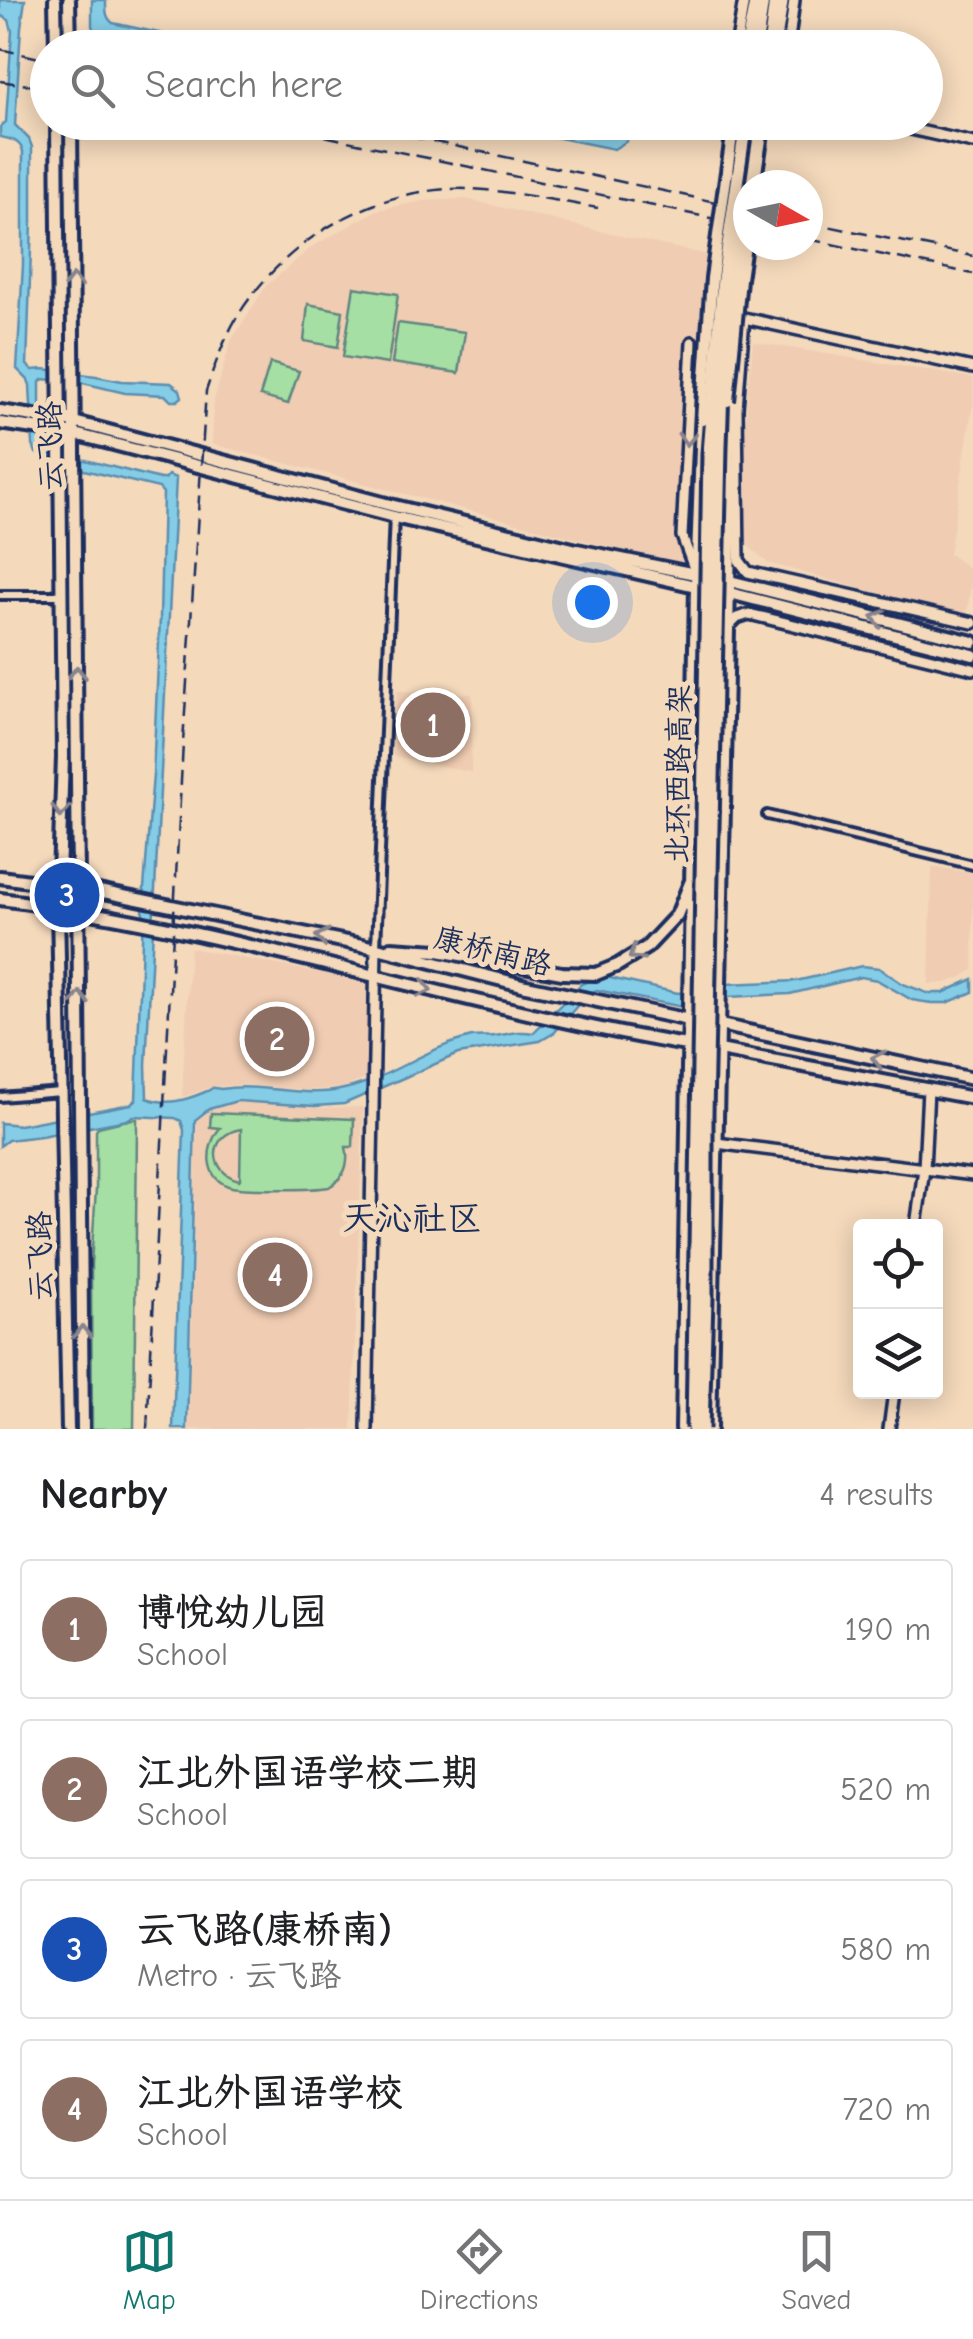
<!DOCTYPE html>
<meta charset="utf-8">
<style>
:root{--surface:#fff;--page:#f6f6f6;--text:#202124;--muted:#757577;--line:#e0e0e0;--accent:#0f766e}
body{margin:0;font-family:"Comic Neue","LXGW WenKai TC",sans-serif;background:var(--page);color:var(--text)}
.controls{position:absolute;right:30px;bottom:30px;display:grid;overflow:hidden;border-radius:10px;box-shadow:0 5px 25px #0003}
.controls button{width:90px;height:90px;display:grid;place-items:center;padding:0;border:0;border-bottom:2px solid var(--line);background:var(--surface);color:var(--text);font:50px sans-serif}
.compass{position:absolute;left:733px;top:170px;width:90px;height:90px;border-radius:50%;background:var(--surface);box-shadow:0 5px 25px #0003;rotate:99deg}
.you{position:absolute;left:592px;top:602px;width:35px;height:35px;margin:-25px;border:8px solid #fff;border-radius:50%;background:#1a73e8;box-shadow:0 0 0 15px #1a73e833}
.badge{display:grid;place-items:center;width:65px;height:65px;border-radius:50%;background:var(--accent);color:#fff;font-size:32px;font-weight:700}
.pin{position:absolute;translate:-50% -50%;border:5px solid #fff;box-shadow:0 2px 10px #0006}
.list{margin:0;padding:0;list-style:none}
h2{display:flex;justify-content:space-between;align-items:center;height:130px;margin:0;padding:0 40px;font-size:42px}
h2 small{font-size:32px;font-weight:400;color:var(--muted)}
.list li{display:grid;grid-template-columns:65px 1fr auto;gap:30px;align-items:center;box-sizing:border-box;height:140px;margin:0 20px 20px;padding:0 20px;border:2px solid var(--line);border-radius:10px}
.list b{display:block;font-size:38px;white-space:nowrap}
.list p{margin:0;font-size:32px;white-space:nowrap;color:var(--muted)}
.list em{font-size:32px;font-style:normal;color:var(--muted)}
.icon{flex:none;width:55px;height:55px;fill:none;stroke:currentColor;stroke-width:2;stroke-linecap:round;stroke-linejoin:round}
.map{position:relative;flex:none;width:973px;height:1429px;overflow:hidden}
.search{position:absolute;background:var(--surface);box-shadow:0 5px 25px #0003;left:30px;right:30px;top:30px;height:110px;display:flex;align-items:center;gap:25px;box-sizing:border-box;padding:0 35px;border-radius:55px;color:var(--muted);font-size:38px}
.sheet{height:770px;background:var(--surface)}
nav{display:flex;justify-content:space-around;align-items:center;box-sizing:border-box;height:140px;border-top:2px solid var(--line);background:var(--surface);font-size:28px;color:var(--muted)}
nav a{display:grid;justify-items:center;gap:5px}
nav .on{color:var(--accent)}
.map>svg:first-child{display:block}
</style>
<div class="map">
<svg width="973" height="1429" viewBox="0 0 973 1429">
<rect width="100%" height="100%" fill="#f4d9bb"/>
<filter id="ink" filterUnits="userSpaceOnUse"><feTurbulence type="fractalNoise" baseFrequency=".01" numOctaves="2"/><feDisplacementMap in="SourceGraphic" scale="20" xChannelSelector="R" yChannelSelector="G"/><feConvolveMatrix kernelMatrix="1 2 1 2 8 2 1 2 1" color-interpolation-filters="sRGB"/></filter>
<g filter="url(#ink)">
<path fill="#f0ccb2" d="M466 199 624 237 708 255 696 370 694 490 688 567 212 444 214 400 231 341 267 285 312 247 377 210 423 201Z
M753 342 973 378V403L949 554 973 571 966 617 768 563 743 541 742 459Z
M397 691 472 694 471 772 393 756Z
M932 867 973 873V970L960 978 945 983 929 984Z
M190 948 362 981 367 986 371 998 365 1079 342 1088 308 1090 247 1085 215 1086 182 1097Z
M233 1103H274L321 1108 363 1107 352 1429H189L197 1121 209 1111Z"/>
<path fill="#a6dfa3" stroke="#608780" stroke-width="2.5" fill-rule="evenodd" d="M354 287 398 294 388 364 343 357Z
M308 304 343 311 338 347 304 341Z
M398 323 465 332 459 373 392 363Z
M270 363 299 371 288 404 260 396Z
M211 1113 354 1119 353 1147H346C350 1165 344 1178 329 1187 313 1190 247 1190 232 1187 203 1180 205 1146 220 1128L210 1127ZM241 1129 240 1179 239 1180C207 1171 209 1134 241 1129Z
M132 1119H137V1127L134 1429H92L91 1264 96 1189V1131L98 1127Z"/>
<path fill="#85cde6" stroke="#5b8eb0" stroke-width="2.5" d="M0 0H25L21 27 15 125 29 139 32 147V221L27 365 33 370 43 369 96 376 122 381 171 383 180 390 182 397 177 401H171L165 395 125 393 83 383 43 379 40 382V436L41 443 50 451 160 479H165L168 475 176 478 146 1065 147 1098C167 1106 186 1100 205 1092 218 1087 207 1087 221 1089 262 1082 303 1099 344 1089 389 1079 427 1047 472 1037 480 1036 488 1037 495 1036 509 1034 519 1030 533 1033L581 984 601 976 678 993 725 984 796 981 862 966 879 968 903 984 927 993H943L973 979V992L947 1003H931L912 1000 877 980 861 977 790 994 727 997 683 1007 597 990 588 993 554 1033 540 1041 458 1054 344 1104 315 1106 237 1101 209 1109 195 1120 187 1429H173L184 1130 181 1121 175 1118 133 1116 127 1120 41 1136 8 1140 0 1146V1123L20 1125 131 1104 136 1100 144 888 153 775 160 618 163 493 159 488 51 462 36 453 33 445 30 385 28 380 17 369 23 265V151C19 140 11 139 0 137V127L6 122 12 31 9 20 0 15Z
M92 0H106C106 8 105 18 113 23L223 47H155L103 36 95 33 92 26Z
M484 123H557L609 133 615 131 618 123H632L627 141 614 149Z"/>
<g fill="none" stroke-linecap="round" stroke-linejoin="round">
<g stroke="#1b2f5e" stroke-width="14">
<path id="minor" d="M0 595H61
M767 815 973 865
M376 947 394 515
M0 1097 61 1092"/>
</g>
<g stroke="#1b2f5e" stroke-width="16">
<path id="tertiary" d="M736 48 744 0
M788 48 794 0
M879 122 973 143
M692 342 682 536 695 571
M973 368 744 318 737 409 739 560 748 572 973 623
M727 628 737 618 749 614 973 669
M716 1143 973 1175
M916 1226 924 1169 928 1089
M367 1429 376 948
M889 1429 894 1392"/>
</g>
<g stroke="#1b2f5e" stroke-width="18">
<path id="secondary" d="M55 0 56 48
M69 0 70 48
M57 122 63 757 58 907 68 1429
M71 122 83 1429
M0 411 74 422 394 506 577 550 705 576
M0 423 75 434 394 517 700 587
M722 579 973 642
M722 591 973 655"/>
</g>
<g stroke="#1b2f5e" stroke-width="18">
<path id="primary" d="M746 48 755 0
M775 48 783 0
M754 185 763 127
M0 877 89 889 381 949 526 986 694 1021
M0 899C234 929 459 1007 692 1046
M391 948 438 951 562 973 596 974 618 965 647 947 677 915 690 883
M715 1024 973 1079
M714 1049 973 1098
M682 1429 696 586 702 420
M710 1429 730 541 728 401"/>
</g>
<g stroke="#1b2f5e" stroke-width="19">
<path id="trunk" d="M756 48 763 0
M769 48 775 0
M748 185 758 122"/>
</g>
<use href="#minor" stroke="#f4d9bb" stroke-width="6"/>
<use href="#tertiary" stroke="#f4d9bb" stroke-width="9"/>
<use href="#secondary" stroke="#f4d9bb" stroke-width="10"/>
<use href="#primary" stroke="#f4d9bb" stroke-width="10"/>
<use href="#trunk" stroke="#f4d9bb" stroke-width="11"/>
<path stroke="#1b2f5e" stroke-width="2.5" stroke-dasharray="15 8" stroke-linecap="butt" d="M0 49 48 60
M0 81 48 88
M258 122 748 226
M342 122 748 209
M808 222 973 256
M808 239 973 274
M147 1429 183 743 206 391C215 365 224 338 239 314 288 237 378 185 470 189 513 191 556 201 598 208"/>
<g stroke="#1b2f5e" stroke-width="18" stroke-linecap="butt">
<path id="primary-bridge" d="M728 401 740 279 748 225
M702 420 712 278 734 122"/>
</g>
<g stroke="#1b2f5e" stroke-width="19" stroke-linecap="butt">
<path id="trunk-bridge" d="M693 1429 709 453 723 279 746 122
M702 1429 706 1299V1114L720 446 722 388 733 278 748 187"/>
</g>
<use href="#primary-bridge" stroke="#f4d9bb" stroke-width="10"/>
<use href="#trunk-bridge" stroke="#f4d9bb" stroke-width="11"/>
</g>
<defs><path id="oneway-chevron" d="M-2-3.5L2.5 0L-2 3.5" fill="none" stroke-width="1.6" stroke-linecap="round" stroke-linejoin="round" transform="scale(2.5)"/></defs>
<g stroke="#88848c">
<use href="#oneway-chevron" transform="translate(73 281) rotate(-91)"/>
<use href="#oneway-chevron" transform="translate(687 439) rotate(93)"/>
<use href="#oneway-chevron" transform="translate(878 618) rotate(-166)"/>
<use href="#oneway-chevron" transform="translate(77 673) rotate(-91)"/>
<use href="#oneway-chevron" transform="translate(61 811) rotate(92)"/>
<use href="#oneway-chevron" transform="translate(322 937) rotate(-168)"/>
<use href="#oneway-chevron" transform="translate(635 954) rotate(147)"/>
<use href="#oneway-chevron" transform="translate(425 989) rotate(14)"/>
<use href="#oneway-chevron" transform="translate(80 998) rotate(-90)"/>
<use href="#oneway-chevron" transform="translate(878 1059) rotate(-168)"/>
<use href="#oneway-chevron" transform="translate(82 1332) rotate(-90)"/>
</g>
</g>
<g text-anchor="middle" stroke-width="10" stroke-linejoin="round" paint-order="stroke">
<g font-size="30" fill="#1b2f5e" stroke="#f4d9bb">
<text transform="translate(50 446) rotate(-91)" y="10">云飞路</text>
<text transform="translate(678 774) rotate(-89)" y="10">北环西路高架</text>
<text transform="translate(493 951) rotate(14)" y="10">康桥南路</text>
<text transform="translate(40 1256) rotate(-91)" y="10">云飞路</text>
</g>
<g font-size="35" fill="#1b2f5e" stroke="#f4d9bb">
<text x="412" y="1230">天沁社区</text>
</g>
</g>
</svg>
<div class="controls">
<button><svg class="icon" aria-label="locate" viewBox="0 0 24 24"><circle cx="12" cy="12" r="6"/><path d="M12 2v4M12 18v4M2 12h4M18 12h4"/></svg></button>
<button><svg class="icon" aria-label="layers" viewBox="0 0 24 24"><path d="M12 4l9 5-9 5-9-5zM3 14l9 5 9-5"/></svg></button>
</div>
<svg class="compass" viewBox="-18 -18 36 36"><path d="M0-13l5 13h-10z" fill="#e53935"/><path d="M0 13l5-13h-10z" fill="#757577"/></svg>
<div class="you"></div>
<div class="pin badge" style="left:433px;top:725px;background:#8d6e63">1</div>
<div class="pin badge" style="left:277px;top:1039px;background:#8d6e63">2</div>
<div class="pin badge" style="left:67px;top:895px;background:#1a4fb4">3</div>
<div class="pin badge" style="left:275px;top:1275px;background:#8d6e63">4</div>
<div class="search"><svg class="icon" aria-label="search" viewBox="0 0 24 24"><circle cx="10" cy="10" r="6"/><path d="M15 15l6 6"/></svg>Search here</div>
</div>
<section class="sheet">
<h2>Nearby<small>4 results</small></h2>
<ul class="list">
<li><span class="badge" style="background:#8d6e63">1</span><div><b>博悦幼儿园</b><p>School</p></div><em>190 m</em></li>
<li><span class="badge" style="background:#8d6e63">2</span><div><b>江北外国语学校二期</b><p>School</p></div><em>520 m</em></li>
<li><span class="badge" style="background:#1a4fb4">3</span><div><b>云飞路(康桥南)</b><p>Metro · 云飞路</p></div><em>580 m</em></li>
<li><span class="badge" style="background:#8d6e63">4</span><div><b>江北外国语学校</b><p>School</p></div><em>720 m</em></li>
</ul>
</section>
<nav>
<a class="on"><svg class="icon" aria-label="map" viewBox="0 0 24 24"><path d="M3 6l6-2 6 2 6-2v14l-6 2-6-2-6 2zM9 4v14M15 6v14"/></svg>Map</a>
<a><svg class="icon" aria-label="directions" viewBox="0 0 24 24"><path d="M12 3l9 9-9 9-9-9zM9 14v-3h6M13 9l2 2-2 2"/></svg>Directions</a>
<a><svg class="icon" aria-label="saved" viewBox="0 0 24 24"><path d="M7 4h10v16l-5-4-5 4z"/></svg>Saved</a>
</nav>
